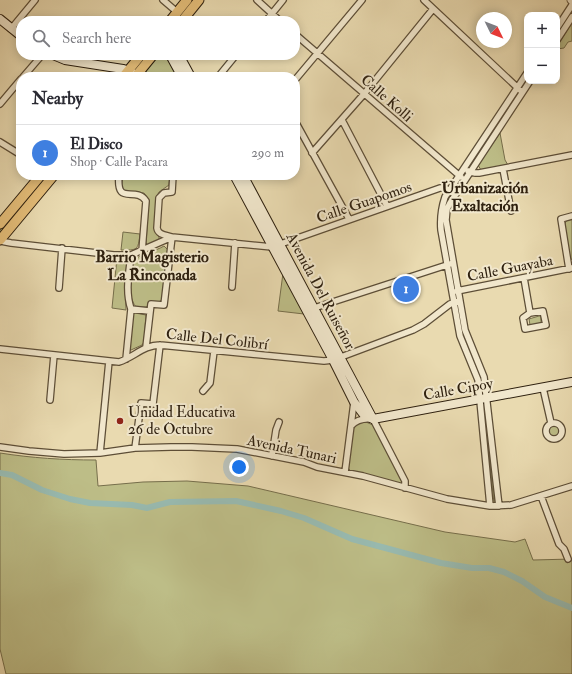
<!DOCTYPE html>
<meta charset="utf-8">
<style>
:root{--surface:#fff;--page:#f7f7f7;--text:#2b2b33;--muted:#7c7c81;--line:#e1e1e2;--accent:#8f2418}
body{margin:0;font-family:"IM FELL Double Pica",serif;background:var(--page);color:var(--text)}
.controls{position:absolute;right:12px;top:12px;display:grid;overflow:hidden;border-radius:8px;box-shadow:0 2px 10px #0003}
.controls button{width:36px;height:36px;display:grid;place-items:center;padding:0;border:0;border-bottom:1px solid var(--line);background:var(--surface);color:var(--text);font:20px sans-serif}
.compass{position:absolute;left:476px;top:12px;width:36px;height:36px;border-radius:50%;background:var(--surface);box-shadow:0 2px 10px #0003;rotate:133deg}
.you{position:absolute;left:239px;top:467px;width:14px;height:14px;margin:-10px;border:3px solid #fff;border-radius:50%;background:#1a73e8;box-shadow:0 0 0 6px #1a73e833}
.badge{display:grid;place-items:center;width:26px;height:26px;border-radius:50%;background:var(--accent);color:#fff;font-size:13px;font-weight:700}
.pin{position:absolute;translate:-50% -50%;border:2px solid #fff;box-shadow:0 1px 4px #0006}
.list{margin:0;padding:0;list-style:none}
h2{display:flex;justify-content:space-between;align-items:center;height:52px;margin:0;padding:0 16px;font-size:17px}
h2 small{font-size:13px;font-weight:400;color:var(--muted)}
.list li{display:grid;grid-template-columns:26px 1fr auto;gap:12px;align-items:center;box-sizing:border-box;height:56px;padding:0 16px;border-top:1px solid var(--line)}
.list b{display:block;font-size:15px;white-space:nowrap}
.list p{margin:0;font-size:13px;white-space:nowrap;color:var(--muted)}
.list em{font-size:13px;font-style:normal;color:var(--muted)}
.icon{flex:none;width:22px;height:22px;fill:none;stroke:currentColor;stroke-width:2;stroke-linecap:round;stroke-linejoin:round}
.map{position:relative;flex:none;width:572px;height:674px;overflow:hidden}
.search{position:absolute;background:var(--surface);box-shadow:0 2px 10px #0003;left:16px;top:16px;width:284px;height:44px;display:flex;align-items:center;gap:10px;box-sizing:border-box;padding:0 14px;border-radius:16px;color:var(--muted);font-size:15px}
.panel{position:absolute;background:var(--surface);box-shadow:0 2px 10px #0003;left:16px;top:72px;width:284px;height:108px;border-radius:16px}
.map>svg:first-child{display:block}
</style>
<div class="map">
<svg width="572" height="674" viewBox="0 0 572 674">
<rect width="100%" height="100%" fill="#e9dab0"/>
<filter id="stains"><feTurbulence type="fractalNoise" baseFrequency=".005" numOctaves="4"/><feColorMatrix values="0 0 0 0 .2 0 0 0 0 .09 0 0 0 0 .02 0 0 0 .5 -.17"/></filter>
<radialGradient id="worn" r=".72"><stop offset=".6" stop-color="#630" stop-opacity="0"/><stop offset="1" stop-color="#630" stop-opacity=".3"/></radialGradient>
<path fill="#bdbd87" stroke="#766e4b" d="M572 23V41L568 42 564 48 557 49V46Z
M159 55H167L178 77 147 74 146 71Z
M518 92 519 93 477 157 476 155Z
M500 133 505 160 508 165 481 170 478 165Z
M46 175H49L0 233V230Z
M123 175H170L169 185 159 192 156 198 155 231 159 237V240L148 245 146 243 149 200 144 193 125 191 121 188Z
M572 219V260L570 257 564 225 567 220Z
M123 232 140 234C138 251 137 250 121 250Z
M164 246 168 250 162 301 149 303 147 307H136C126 294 131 276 133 261 138 255 156 251 164 246Z
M117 258H123L127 262 125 287 126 310 112 308Z
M283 273 304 314 278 311Z
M135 313 146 315 144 342 142 345 131 350 129 349 133 314Z
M539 316H541V324L530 325 529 319Z
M462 329 483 379 481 380 460 330Z
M485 401 495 503H494L483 402Z
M361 422H366L375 426 402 482 400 484 351 471 348 468 353 430 355 426Z
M548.5 431a5.5 5.5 0 1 1 11 0a5.5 5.5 0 1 1-11 0Z
M0 453C32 458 63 460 96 460L98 486 143 482 187 481 248 486 445 532 515 542 525 539 533 560 572 559V674H6L0 649Z"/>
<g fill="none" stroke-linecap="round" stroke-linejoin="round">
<path stroke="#98bab0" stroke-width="6" d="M0 473 12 475 42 490 70 499 90 503 132 505 147 508 170 502 236 501 281 511 304 518 352 539 441 563 472 568H489L504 572 522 581 545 597 572 608"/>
<g stroke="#5d4e37" stroke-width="8">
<path id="minor" d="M163 0 177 12
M257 0 280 21
M424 0 520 90
M266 21 283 0
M557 28 572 5
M11 29 35 0
M295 34 461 177
M557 40 572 17
M23 77 42 55
M218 77 236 55
M295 80 362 0
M0 104 21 79
M342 120 387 206
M295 121 349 219
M0 142 21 155
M312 153 364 94 433 9
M503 169 511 211
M468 171 475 173H479L572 155
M119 175C116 207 135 185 146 201L142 251
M172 237C166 235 158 235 157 228L159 198 164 193 172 192 173 175
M0 241 11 243 114 255H131L172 237 272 247 440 188H444L455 194
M569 269 561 219 572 216
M524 278 530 313
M232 287 235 243
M59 288 62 248
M457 291 572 268
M131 309 149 311
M311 309 450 264
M543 311 546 325 525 329 523 318 530 313Z
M146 347 151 304 164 305 172 237
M0 349 119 362C134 357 144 345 160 345L324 361 333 360 413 330 424 324 450 304 460 301
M126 359 131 309C125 291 129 273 131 255
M543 388 551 423
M203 391 210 383 214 351
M50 400 54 355
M546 431a8 8 0 1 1 16 0a8 8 0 1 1-16 0Z
M351 426C357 419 365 418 373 419L405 481V488
M0 447 29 451 64 454 100 453 135 448 171 447H192L237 449 304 462 317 467 363 476 447 499 490 506 511 505 572 486
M135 448 141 403 153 404 160 345
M100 453 109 361
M272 456 276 430 279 422
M345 472 354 402
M541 496 559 544 564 549 568 559
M490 506 478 380 460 336 441 230C440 218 441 209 445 197L527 73
M499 506 484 377 465 330 446 220 447 209 450 203 530 81"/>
</g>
<g stroke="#5d4e37" stroke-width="9">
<path id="tertiary" d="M571 0 572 1"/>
</g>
<g stroke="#2e200f" stroke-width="10">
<path id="secondary" d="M0 19 21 36
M53 55 65 60 123 69C132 71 134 76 145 77
M170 55 182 77
M179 55 191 77
M234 175 333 360 354 402 364 415 373 419
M243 175 373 419
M373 419 572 382"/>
</g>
<g stroke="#2e200f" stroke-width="11">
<path id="primary" d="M170 21 187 0
M182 21 199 0
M123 77 141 55
M135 77 153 55
M0 224 41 175
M0 240 54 175"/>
</g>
<use href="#minor" stroke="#f1e7cc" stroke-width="5.5"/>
<use href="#tertiary" stroke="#f1e7cc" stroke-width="7"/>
<use href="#secondary" stroke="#f1e7cc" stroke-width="8"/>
<use href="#primary" stroke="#e4bd78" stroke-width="9"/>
</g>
<circle fill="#8f2418" stroke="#f1e7cc" stroke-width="1.5" cx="120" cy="421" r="4"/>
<g text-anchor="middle" stroke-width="4" stroke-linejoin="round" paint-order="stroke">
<g font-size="15" fill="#2e200f" stroke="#f1e7cc">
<text transform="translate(387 98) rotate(41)" y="5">Calle Kolli</text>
<text transform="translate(364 202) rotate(-19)" y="5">Calle Guapomos</text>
<text transform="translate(510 268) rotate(-11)" y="5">Calle Guayaba</text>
<text transform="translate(321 291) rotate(62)" y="5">Avenida Del Ruiseñor</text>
<text transform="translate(217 339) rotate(6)" y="5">Calle Del Colibrí</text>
<text transform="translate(458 389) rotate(-10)" y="5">Calle Cipoy</text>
<text transform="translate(292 449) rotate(12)" y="5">Avenida Tunari</text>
</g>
<g font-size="15" fill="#2e200f" stroke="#f1e7cc" text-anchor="start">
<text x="128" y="417">Unidad Educativa<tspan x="128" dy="17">26 de Octubre</tspan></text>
</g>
<g font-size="16" font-weight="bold" fill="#2e200f" stroke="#f1e7cc">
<text x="485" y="193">Urbanización<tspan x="485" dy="18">Exaltación</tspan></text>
<text x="152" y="262">Barrio Magisterio<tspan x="152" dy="18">La Rinconada</tspan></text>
</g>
</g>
<rect width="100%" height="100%" filter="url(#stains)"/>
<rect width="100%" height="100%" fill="url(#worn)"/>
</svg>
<div class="controls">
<button>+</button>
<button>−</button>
</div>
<svg class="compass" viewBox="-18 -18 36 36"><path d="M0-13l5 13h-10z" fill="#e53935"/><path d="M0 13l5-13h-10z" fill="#7c7c81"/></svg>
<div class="you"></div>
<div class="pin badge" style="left:406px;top:289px;background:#3f7fe0">1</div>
<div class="search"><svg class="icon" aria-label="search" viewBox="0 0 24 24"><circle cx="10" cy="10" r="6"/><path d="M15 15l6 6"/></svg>Search here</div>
<section class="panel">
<h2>Nearby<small></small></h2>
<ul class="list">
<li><span class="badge" style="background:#3f7fe0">1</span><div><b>El Disco</b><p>Shop · Calle Pacara</p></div><em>290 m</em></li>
</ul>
</section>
</div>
